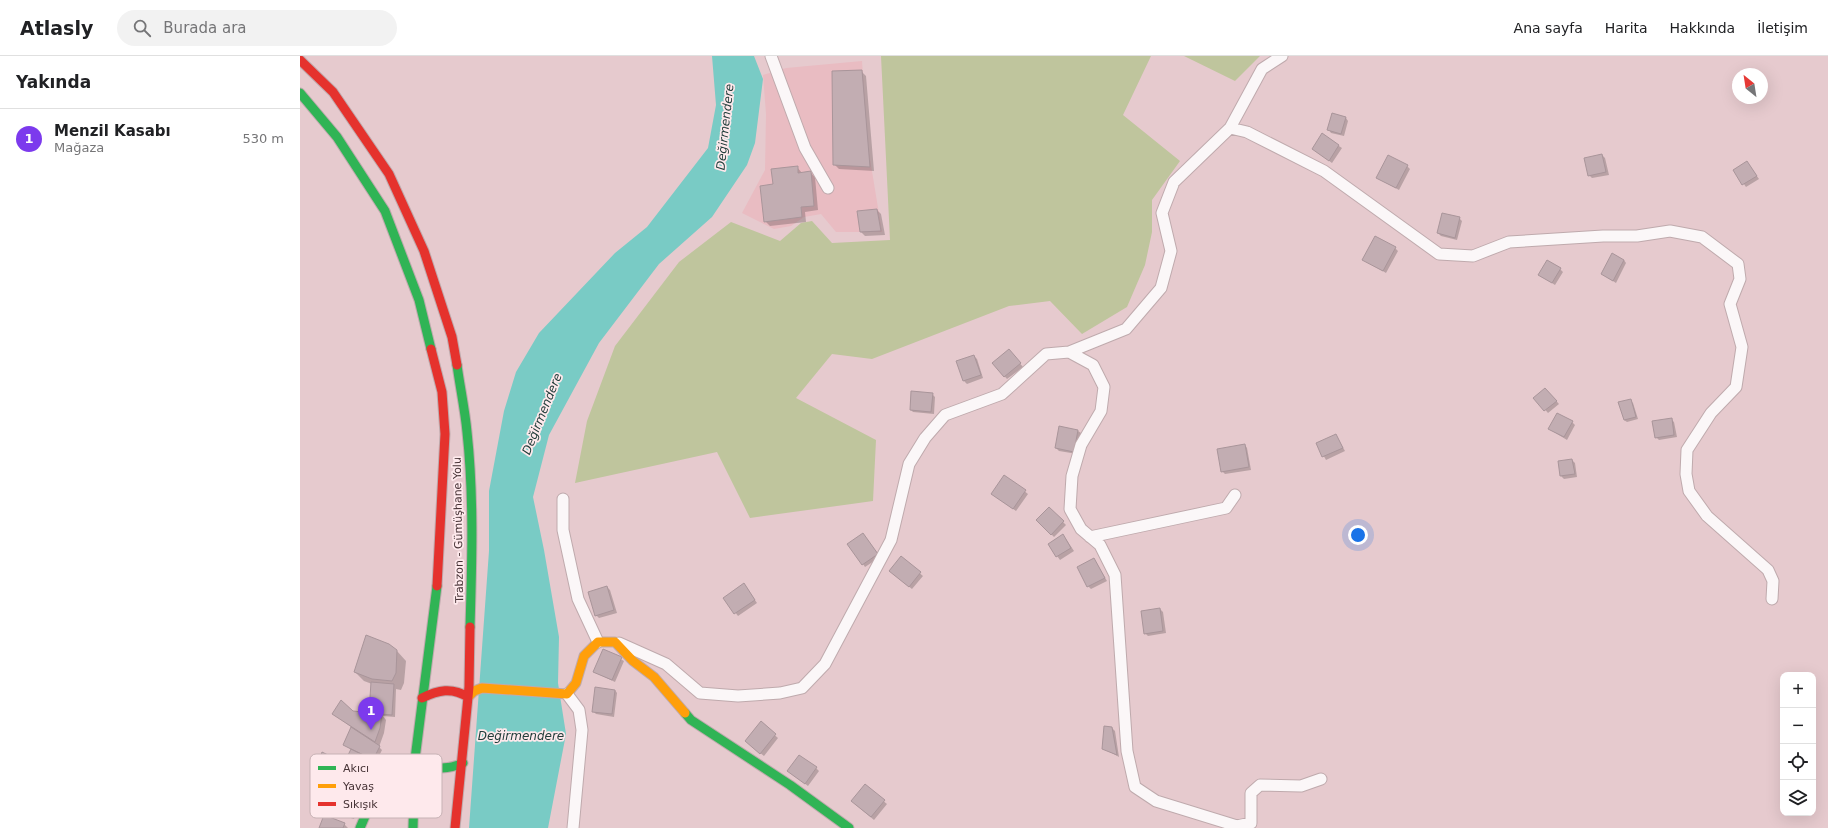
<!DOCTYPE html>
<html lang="tr">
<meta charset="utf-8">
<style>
:root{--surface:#fff;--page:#f2f2f2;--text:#202124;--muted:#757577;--line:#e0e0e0;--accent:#7c3aed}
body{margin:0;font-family:"DejaVu Sans",sans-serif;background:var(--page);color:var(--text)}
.controls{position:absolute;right:12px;bottom:12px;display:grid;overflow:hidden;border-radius:8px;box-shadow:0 4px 16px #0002}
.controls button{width:36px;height:36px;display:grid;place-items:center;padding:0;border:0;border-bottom:1px solid var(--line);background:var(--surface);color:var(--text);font:20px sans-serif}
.compass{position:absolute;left:1432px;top:12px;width:36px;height:36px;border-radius:50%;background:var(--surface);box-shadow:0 4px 16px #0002;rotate:330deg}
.you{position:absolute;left:1058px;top:479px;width:14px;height:14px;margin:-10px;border:3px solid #fff;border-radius:50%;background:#1a73e8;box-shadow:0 0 0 6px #1a73e833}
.badge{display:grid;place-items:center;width:26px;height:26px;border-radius:50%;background:var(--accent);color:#fff;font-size:13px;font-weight:700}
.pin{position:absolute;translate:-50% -33px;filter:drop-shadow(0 1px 2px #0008)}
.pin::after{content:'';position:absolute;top:21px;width:14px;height:12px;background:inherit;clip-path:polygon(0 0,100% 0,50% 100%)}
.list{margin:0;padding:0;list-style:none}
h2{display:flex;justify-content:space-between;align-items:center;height:52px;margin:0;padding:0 16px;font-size:17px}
h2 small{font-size:13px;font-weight:400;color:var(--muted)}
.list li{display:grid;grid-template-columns:26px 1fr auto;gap:12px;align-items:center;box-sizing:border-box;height:60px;padding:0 16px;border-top:1px solid var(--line)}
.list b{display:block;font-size:15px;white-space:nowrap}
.list p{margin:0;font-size:13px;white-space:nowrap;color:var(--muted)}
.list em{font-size:13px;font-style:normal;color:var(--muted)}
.icon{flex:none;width:22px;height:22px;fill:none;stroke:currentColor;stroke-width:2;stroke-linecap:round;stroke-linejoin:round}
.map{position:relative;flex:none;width:1528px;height:772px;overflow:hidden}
header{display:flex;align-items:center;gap:24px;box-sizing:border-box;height:56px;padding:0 20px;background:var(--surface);border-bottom:1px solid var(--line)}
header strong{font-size:19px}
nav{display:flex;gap:22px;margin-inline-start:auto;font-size:14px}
.search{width:280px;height:36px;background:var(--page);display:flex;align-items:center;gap:10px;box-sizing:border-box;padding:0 14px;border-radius:22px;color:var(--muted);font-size:15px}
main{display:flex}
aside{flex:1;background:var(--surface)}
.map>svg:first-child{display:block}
</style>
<header>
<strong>Atlasly</strong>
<div class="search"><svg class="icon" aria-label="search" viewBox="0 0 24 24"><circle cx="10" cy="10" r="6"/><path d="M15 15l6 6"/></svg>Burada ara</div>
<nav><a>Ana sayfa</a><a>Harita</a><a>Hakkında</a><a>İletişim</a></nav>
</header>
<main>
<aside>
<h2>Yakında<small></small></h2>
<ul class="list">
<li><span class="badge">1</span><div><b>Menzil Kasabı</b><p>Mağaza</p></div><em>530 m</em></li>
</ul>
</aside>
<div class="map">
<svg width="1528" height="772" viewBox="0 0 1528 772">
<rect width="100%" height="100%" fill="#e6cace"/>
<path fill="#e9bcc2" d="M562 5 568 91 582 176H536L521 158 504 161 491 170 474 173 442 157 465 114 466 58 463 19 486 12Z"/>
<path fill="#bfc59d" d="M581 0H851L823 59 880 105 852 144V176L845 209 827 251 782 278 750 245 709 250 572 303 532 298 496 342 576 384 573 445 450 462 417 396 275 427 287 365 315 290 379 206 431 166 480 185 501 167 512 165 532 187 590 184Z
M884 0H960L935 25Z"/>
<path fill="#79cbc5" d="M412 0H454L463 23 455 87 447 109 412 161 359 208 299 287 249 379 233 441 244 494 259 581 258 627 266 678 248 772H169L189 495V435L204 355 216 316 239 277 315 197 347 171 408 92 416 49Z"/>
<path fill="#0003" d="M561 15 566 20 574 115 539 113 534 108Z
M1046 62 1048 65 1044 80 1031 77 1029 74Z
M1022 79 1042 92 1032 107 1013 93Z
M1302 99 1305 102 1309 119 1292 122 1289 119Z
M1447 106 1459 123 1446 131 1434 114Z
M1107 110 1110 113 1099 134 1077 122Z
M497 111 502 117 510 116 515 121 518 154 505 156 506 166 470 170 465 165 474 129Z
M577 154 581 158 585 179 565 180 561 176Z
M1159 162 1162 165 1157 184 1141 180 1138 177Z
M1095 192 1098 195 1086 217 1063 203Z
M1324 204 1326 207 1316 227 1302 218Z
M1260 213 1263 216 1255 229 1239 219Z
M711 297 723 311 707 323 693 307Z
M674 300 677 303 683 322 667 328 664 325 657 306Z
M1248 336 1259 348 1248 357 1235 342Z
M632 338 635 341 634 358 613 356 611 354Z
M1330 344 1333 347 1338 363 1327 366 1324 364Z
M1371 363 1374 366 1377 381 1359 384 1356 381Z
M1272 366 1275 369 1267 384 1249 373Z
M778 375 781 377 777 398 759 395 756 392Z
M1036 379 1045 395 1026 404 1017 388Z
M945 389 947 392 951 414 925 418 922 415Z
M1272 404 1275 407 1277 421 1264 423 1261 420Z
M705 420 728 438 716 455 696 441Z
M749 452 766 469 754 481 737 464Z
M563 478 580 501 565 511 563 508Z
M766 483 774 495 760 504 749 489Z
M602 502 623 520 612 533 593 518Z
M794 503 807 525 791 533 788 530Z
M307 531 310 534 317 557 299 562 296 559Z
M446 531 457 547 438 560 424 542Z
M860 553 863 556 866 577 848 580 845 577Z
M304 594 324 605 315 626 294 616Z
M97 595 106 605 104 627 101 634 96 633 95 661 83 660 86 664 84 677 79 691 82 694 76 706 70 703 79 712 65 743 61 741 54 763 38 758 35 755 36 751 27 748 25 746 45 734 36 725 39 720 18 710 44 709 52 694 44 688 51 671 34 658 53 656 70 658 72 628 64 625 55 616Z
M315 634 317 637 314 661 296 658 293 655Z
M461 667 478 682 464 700 449 688Z
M812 672 815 675 819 701 803 692Z
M516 712 519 715 508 730 492 718Z
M565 730 587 748 574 764 555 748Z
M44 768 48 772H20Z"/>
<path fill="#c2adb2" stroke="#a9959a" d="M562 14 570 111 533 109 532 15Z
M1032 57 1046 61 1041 78 1027 74Z
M1022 77 1039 89 1029 105 1012 93Z
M1302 98 1306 116 1288 120 1284 102Z
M1088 99 1108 109 1096 132 1076 122Z
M1447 105 1457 120 1442 129 1433 114Z
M498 110V117L511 115 514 150 501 151 502 161 464 166 460 130 473 128 471 113Z
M577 153 581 175 560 176 557 155Z
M1142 157 1160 161 1155 182 1137 177Z
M1075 180 1096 191 1083 215 1062 204Z
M1312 197 1324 204 1313 225 1301 218Z
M1247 204 1261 212 1252 227 1238 219Z
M709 293 721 307 704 321 692 307Z
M674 299 681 319 663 325 656 305Z
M1245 332 1257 345 1244 355 1233 342Z
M611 335 633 337 631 356 610 354Z
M1331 343 1336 361 1324 364 1318 346Z
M1257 357 1273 365 1264 381 1248 373Z
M1372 362 1374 379 1355 382 1352 365Z
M759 370 778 374 774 396 755 392Z
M1036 378 1043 392 1022 401 1016 387Z
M945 388 949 411 921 416 917 393Z
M1272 403 1275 418 1260 420 1258 405Z
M704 419 726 434 713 453 691 438Z
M749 451 764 465 751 479 736 464Z
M563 477 578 498 562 509 547 488Z
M763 478 771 492 756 501 748 488Z
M601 500 621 516 609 531 589 515Z
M794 502 805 522 787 531 777 511Z
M444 527 455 544 434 558 423 542Z
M307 530 314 554 295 560 288 536Z
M860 552 863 575 844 578 841 555Z
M66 579 89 588 97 594 96 617 92 625 72 623 54 616Z
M303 593 322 601 312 624 293 616Z
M71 626 94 628 92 659 69 657Z
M295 631 315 634 312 658 292 656Z
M41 644 53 655 82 658 80 672 75 686 32 658Z
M461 665 476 678 460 698 445 685Z
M804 670 812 671 817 699 802 693Z
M51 671 80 690 73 704 43 689Z
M51 693 70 702 55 734 35 726Z
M22 696 44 707 38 719 17 710Z
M499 699 517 711 505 728 487 715Z
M565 728 585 744 571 761 551 745Z
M24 759 45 767 43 772H19Z"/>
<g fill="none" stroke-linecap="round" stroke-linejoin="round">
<g stroke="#bfaaad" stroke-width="13">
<path id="street" d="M471 0 505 92 528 132
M930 72 947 76 1024 115 1139 198 1173 200 1209 186 1303 180H1337L1370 175 1402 181 1438 208 1440 223 1430 248 1442 291 1436 331 1411 357 1387 394 1386 418 1389 435 1407 460 1468 514 1473 525 1472 543
M769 296 793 309 804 331 801 355 781 389 772 420 770 453 781 473 800 489 815 519 827 695 835 731 856 745 937 770 951 767V737L960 729 1001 730 1021 723
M263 443V474L278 543 298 586
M790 481 926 452 935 439
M319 587 366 608 400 637 438 640 480 637 502 632 525 608 591 484 609 408 625 382 645 359 702 338 746 298 769 296 826 273 861 232 871 195 862 157 874 126 930 72 962 13 982 0
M267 638 279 654 282 674 273 772"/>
</g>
<g stroke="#bfaaad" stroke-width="11">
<path id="fast" d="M0 37 37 81 85 155 119 244 131 293
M157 309C160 331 165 354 167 376 174 440 172 506 170 571
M385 657 391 664 490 729 549 772
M115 703C131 713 145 715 163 707
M60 772 78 730 100 705 115 703
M113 772 115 703 137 530"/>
</g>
<g stroke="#bfaaad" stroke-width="11">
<path id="slow" d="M168 641 174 635 182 632 267 638 276 627 284 600 298 586H315L333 605 354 621 385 657"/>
</g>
<g stroke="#bfaaad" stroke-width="11">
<path id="jam" d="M0 4 33 36 89 118 124 195 152 281 157 309
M131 293 142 336 145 378 137 530
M122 642C138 634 152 631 168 641
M155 772 169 631 170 571"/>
</g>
<use href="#street" stroke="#fbf7f8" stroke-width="11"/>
<use href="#fast" stroke="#30b455" stroke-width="9"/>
<use href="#slow" stroke="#ff9f0a" stroke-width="9"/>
<use href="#jam" stroke="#e5322d" stroke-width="9"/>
</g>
<g text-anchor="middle" stroke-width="3.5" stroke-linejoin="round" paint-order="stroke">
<g font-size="11" fill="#473336" stroke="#fee9ec">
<text transform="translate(158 474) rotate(-91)" y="4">Trabzon - Gümüşhane Yolu</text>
</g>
<g font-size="12" font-style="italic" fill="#213d3a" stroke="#fee9ec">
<text transform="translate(425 71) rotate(-84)" y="4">Değirmendere</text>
<text transform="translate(242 358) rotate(-68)" y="4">Değirmendere</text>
<text x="221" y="684">Değirmendere</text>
</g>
</g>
<rect x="10" y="698" width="132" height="64" rx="6" fill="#fee9ec" stroke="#c7b2b5" stroke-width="1"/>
<rect x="18" y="710" width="18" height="4" fill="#30b455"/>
<rect x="18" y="728" width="18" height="4" fill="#ff9f0a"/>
<rect x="18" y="746" width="18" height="4" fill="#e5322d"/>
<g font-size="11" fill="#473336">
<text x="43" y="716">Akıcı</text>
<text x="43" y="734">Yavaş</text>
<text x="43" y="752">Sıkışık</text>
</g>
</svg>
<div class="controls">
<button>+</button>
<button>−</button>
<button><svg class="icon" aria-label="locate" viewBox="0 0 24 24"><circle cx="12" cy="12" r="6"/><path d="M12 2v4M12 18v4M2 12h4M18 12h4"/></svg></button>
<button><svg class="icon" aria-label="layers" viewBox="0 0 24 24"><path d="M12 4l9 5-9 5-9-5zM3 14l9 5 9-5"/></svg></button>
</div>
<svg class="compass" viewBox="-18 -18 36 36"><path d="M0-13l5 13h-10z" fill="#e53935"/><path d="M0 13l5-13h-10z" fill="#757577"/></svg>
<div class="you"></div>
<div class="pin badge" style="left:71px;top:674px">1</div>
</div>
</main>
